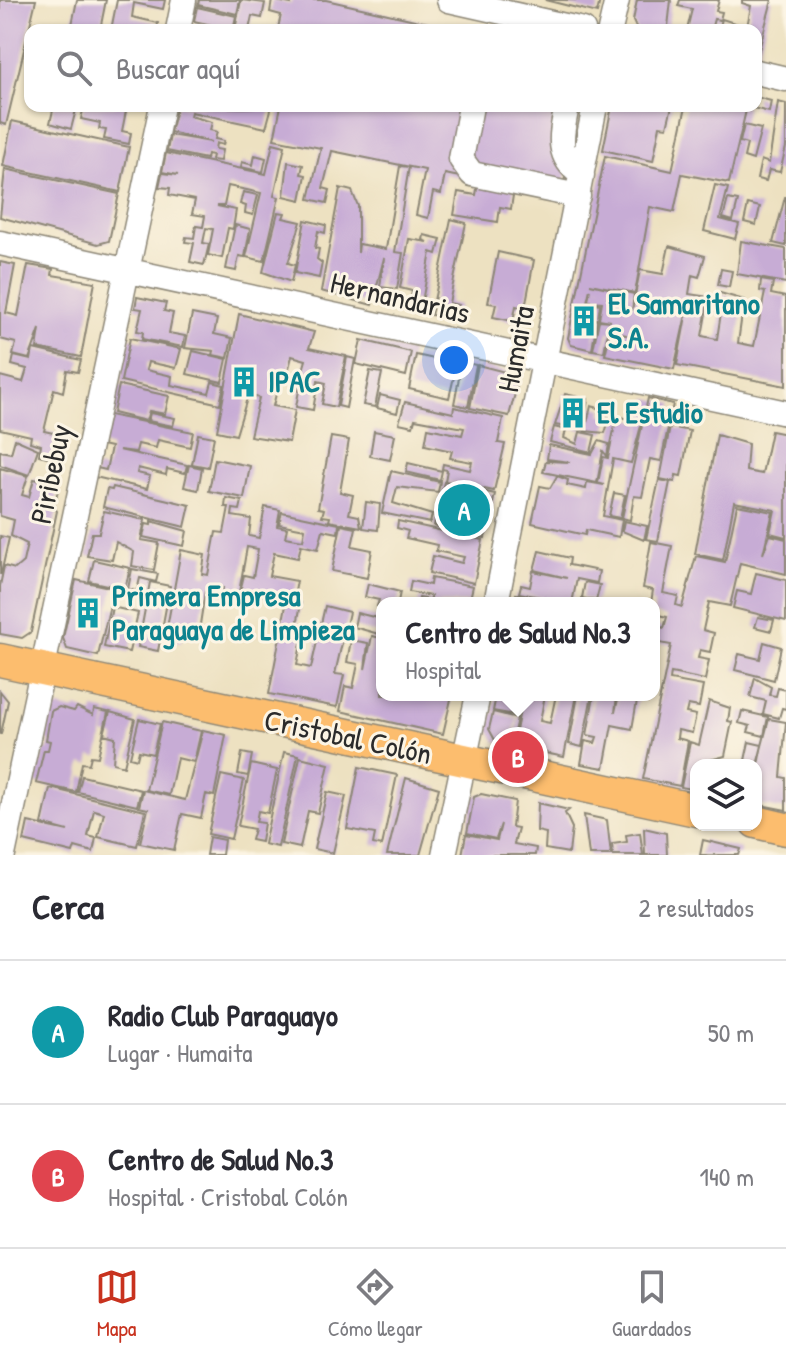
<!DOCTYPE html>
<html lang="es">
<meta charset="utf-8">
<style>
:root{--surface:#fff;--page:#f7f7f7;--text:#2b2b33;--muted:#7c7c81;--line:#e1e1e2;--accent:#c8321e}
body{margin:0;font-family:"Patrick Hand",sans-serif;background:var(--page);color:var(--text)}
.controls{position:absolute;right:24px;bottom:24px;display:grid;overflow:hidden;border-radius:16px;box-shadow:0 2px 6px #0004}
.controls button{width:72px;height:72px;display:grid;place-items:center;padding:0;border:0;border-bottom:2px solid var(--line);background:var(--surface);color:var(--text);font:40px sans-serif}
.you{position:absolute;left:454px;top:360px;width:28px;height:28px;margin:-20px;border:6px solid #fff;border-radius:50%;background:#1a73e8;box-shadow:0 0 0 12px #1a73e833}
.badge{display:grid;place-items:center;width:52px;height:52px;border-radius:50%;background:var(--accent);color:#fff;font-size:26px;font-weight:700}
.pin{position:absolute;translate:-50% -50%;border:4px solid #fff;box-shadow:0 2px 8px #0006}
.popup{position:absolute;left:376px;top:597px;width:284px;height:104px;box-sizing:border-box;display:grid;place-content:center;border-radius:16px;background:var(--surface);filter:drop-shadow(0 2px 6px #0005);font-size:26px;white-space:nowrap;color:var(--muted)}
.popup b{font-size:30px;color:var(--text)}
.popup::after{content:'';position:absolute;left:50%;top:100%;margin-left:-16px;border:16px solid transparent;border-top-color:var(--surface)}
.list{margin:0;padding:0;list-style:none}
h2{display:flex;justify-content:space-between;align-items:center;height:104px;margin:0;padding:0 32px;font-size:34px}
h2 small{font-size:26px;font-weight:400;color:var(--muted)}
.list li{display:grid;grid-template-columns:52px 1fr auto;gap:24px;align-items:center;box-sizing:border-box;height:144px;padding:0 32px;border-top:2px solid var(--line)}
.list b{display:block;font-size:30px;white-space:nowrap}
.list p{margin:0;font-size:26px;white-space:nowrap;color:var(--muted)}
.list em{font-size:26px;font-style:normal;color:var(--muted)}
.icon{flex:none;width:44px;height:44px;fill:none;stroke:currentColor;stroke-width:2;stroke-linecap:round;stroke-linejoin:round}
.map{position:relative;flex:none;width:786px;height:855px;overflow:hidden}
.search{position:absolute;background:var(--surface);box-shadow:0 2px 6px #0004;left:24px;right:24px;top:24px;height:88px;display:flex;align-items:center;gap:20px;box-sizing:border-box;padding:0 28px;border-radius:16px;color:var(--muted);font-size:30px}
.sheet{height:392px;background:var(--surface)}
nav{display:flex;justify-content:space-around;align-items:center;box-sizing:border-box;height:112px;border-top:2px solid var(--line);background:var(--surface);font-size:22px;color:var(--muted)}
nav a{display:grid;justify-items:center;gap:4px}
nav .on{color:var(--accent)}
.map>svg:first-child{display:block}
</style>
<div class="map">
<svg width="786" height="855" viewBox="0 0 786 855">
<rect width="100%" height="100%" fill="#fcf5e5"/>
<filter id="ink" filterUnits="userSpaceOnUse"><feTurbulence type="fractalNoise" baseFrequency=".0125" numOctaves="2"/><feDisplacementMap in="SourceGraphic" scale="16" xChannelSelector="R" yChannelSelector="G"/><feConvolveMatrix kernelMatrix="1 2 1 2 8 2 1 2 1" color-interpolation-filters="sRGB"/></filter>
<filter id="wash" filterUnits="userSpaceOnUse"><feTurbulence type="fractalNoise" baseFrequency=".006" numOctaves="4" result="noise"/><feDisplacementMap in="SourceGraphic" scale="32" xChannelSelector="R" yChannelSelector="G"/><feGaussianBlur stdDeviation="1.8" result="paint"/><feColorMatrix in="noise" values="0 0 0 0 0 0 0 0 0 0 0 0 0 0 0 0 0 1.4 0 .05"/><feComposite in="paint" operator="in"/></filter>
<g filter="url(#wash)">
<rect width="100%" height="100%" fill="#ede1c1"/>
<g id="blocks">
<path fill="#c7acd5" d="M0 0H36L6 125 0 123Z
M77 0H106L100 30H71Z
M117 0H165L163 9 134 3 132 17 158 23 157 30H111Z
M199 0H240L237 14 198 5Z
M241 0 265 3 262 18 252 16 249 30H235Z
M272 0 291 4 292 0H326L459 30H285L278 28 281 15 270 12Z
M545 0H600L597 13Z
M637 0H671L668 27 674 30H637L633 21Z
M680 0H719L716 11 722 12 720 20 714 19 711 30H687L692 9 678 6Z
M742 0H772L757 57 756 30H719L722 19 747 27 751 6 742 3Z
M197 7 236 16 233 30 194 21Z
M756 97 771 101 769 112 749 107 756 106Z
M778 102 786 104V147L780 172 769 170 766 181 757 179 761 160 769 163Z
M54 106H77L71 129 50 123Z
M84 106H127L122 131 131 133 129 144 104 139 106 130 99 129 100 123 81 119Z
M177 106 244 108 272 106 266 128 191 112 190 116 212 122 210 130 217 132 215 139 224 141 223 145 216 143 215 149 222 150 220 161 211 160 212 155 207 154 206 159 167 151 170 135 211 142 170 132Z
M281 106H579L561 198 514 188 511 209 500 207 498 222 454 215 458 192 476 195 478 183 497 185 445 174 441 194 433 192 428 218 416 215 425 170 332 151 323 188 330 190 327 203 309 199 321 148 274 139Z
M612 106H672L667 127 660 126 653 161 603 150Z
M686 106H747L729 183 682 174 674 212 650 207 635 293 590 284 634 294 632 311 640 270 663 274 669 246 705 256 699 277 692 275 689 294 709 297 702 336 717 339 721 313 712 310 717 292 744 300 738 343 754 346 765 292 760 291 761 280 773 282 771 294 786 297V386L677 365 687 310 674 369 605 355 610 334 627 335 608 332 604 352 593 350 599 320 611 321 599 319 602 302 588 301 590 289 587 302 600 304 598 319H591L597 320 592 350 571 345 568 338 605 156 672 171Z
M12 121 129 147 120 192 3 166Z
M744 125 761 129 753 160 744 157 747 144 740 142Z
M273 143 285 146 274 196 279 197 264 261 246 257 261 193 228 186 224 206H217L236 210 233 229 228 228 222 258 208 255 213 229 206 228 203 243 209 244 204 265 190 262 194 243 185 242 186 237 194 238 196 226 203 227 205 216 192 214 195 200 169 195 170 188 159 187 162 173 178 175 162 172 166 153 266 174Z
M255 155 266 158 263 172 241 167 242 162 253 165Z
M288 162 303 165 301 174 306 175 301 200 284 196Z
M400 166 409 167 395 252 403 253 397 289 380 287 384 258 372 305 321 291 340 188 352 191 358 206V253L359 244 386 249Z
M5 169 119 194 109 241 98 244 0 217Z
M715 185 728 188 720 219 739 224 735 239 704 231Z
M243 192 258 195 253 215 245 213 246 206 240 204Z
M785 197H786V246L773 243Z
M728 199 738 201 733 221 723 218Z
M748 204 760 207 756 225 744 222Z
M278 212 285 213 283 218 301 222 288 263 295 265 291 282 263 272Z
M451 219 466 223 449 303 459 305 456 320 431 315Z
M305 220 326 225 325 233 318 231 315 248 319 249 317 259 322 263 319 278 295 273Z
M235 225 250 229 245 257 239 256 236 271 226 269Z
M424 235 441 239 437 254 431 252 422 302 411 299 412 291 400 288 409 239 428 242 423 240Z
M741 241 786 249V283L737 274Z
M498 252 534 260 525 308 516 306 513 321 493 317 496 304 488 303Z
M0 262 15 265 6 313 18 316 28 265 53 269 52 275 95 282 81 357 37 348 40 329 29 359 13 355 16 343 0 339Z
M721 269 732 271 729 287 718 285Z
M137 297 166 303 164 311 173 313 169 333 185 336 183 347 142 339 143 332 137 331 142 309 135 308Z
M192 314 217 319 214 334 232 338 228 358 213 355 214 351 185 348Z
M239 314 314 332 309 348 346 356 336 407 322 404 326 383 318 381 313 410 296 407 301 379 312 380 301 377 306 360 292 356 287 376 281 374 273 406 295 410 289 442 250 436 259 398 248 395 236 435 217 431Z
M130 338 181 349 176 368 148 362 146 370 172 376 171 385 209 393 212 382 224 385 220 404 121 381Z
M361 340 411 352 406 376 356 364Z
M33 349 81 360 78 372 67 370 63 392 54 389 44 431 67 436 60 460 39 455 41 445 30 442 31 436 0 429V376L23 382 27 369 12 365 14 356 31 360Z
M193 351 227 359 222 382 187 374Z
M416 355 457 364 449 398 409 389Z
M347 357 355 359 346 408 338 406Z
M462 362 476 365 468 407 454 404Z
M478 365 509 373 517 386 509 416 470 408Z
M370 371 382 373 375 407 363 405Z
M119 385 169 396 165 414 149 411 146 421 113 413Z
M565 394 588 399 583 430 555 425Z
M380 395 400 400 397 413 377 408Z
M648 398 673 404 661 461 650 459 642 497 634 496 630 520 622 518Z
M405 402 453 413 454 407 503 418 498 443 505 444 494 491 445 481 447 470 442 469 443 464 470 470 472 462 450 458 452 451 425 445 428 428 462 435 464 428 415 419 413 426 399 423Z
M591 406 603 409 601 414 610 417 605 433 585 431Z
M150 413 175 418 173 426 148 421Z
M109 415 193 432 190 447 158 440 156 448 138 444 136 452 119 450 187 465 185 473 167 469 166 475 138 468 137 473 150 476 147 489 95 477 97 468 106 470 111 447 102 445Z
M617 416 642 422 631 463 613 459 603 516 622 520 619 537 586 530 585 535 532 523 540 486 550 488 557 476 568 480 567 485 586 489 587 482 604 485 598 483 603 457 608 458Z
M554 427 566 430 564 438 577 444 580 432 595 435 591 452 550 442Z
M670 427 690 431 681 476 676 475 675 482 660 479Z
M374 431 395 435 390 460 370 456Z
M771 431 786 434V537L770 533 775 510 734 502 723 560 695 554 717 435 748 444 746 471 762 474Z
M198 434 214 437 208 467 192 464Z
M331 437 349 440 340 492 353 495 349 514 359 516 361 527 329 521 330 517 322 516 324 509 318 508Z
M15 439 38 449 29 475 0 465V451L11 453Z
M599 441 609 444 607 456 603 451 597 483 543 472 546 461 570 462 547 459 549 445 592 454Z
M215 459 250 466 244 498 209 491Z
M408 463 442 471 440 480 406 472Z
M189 465 202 468 198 490 184 487Z
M0 468 28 476 22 495 29 497 34 479 59 485 54 507 57 511 31 632 22 638 0 634V586L4 566 15 569 23 562 27 544 11 536 14 520 0 516Z
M391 471 440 482 438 492 397 487 393 503 432 515 430 523 382 513Z
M659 480 670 482 658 541 646 539Z
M444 482 495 494 485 538 434 526Z
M113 487 190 505 185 527 103 507 107 489 112 490Z
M614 493 625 495 620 518 609 516Z
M226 498 242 501 240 510 233 509 232 516 251 519 249 536 259 538 265 507 280 510 277 526 287 528 285 537 303 540 305 529 279 524 282 512 339 524 338 533 323 530 318 549 301 545 298 558 274 553 269 576 297 581 293 602 301 603 296 631 303 633 297 665 311 668 325 606 349 612 335 674 344 675 337 707 269 694 287 600 240 592 244 575 253 577 258 549 247 547 238 598 221 595 223 588 212 586 211 593 205 592 199 631 184 628 181 642 165 639 181 550 205 555 202 574 208 575 216 532 224 533 229 507H225Z
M366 502 380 504 378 530 363 528Z
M737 505 773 512 763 554 770 535 786 539V574L740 563 730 606 709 602 703 630 714 633 710 652 700 650 698 658 709 660 705 680 671 673 670 680 703 686 699 707 688 705 686 713 696 715 692 733 678 730 677 738 688 741 680 786 643 779 671 645 654 642V625L664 628 667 617 654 614V603H651L653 590 643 588 651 542 672 546 663 593 678 596 676 605 682 607 696 556 725 562Z
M104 511 145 520 141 540 159 543 154 570 132 566 134 552 116 542 112 560 87 556 92 533H99Z
M151 521 187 531 184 546 143 537 146 524 151 525Z
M398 521 483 540 474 583 429 573 433 556 462 563 464 557 436 551 437 545 406 538 408 531 397 528Z
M624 521 647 526 644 540 622 531Z
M341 525 356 528 352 546 372 550 367 578 332 571Z
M0 536 9 538 1 574H0Z
M539 551 570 558 569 565 599 571 597 583 577 579 572 603 519 593 521 585 530 587 533 571 567 578 534 570Z
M94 560 130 568 125 589 89 581Z
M132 569 158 574 156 582 140 578 137 591 128 589Z
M756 573 786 580V621L733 608 737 591 751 594Z
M431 578 473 586 469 603H418L419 598 431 600V596L409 592 411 581 430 585Z
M76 580 114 588 98 656 67 649 63 638Z
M150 582 170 586 158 651 138 647Z
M585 582 600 585 596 601 582 598Z
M368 584 400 592 398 602 377 606 379 600 365 597Z
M516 594 557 601V603H514Z
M112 607 138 613 129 652 104 647Z
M357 613 382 619V635L354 627Z
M758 617 774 620 771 631 755 627Z
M372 636 381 638 382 695H452L443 734 340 711 345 686 353 688 358 664 347 662 351 640 368 643 365 669Z
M764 642 781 647 774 680 735 670 739 654 760 659Z
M755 678 771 687 769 695 776 696 778 688 786 690V709L782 708 779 718 763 714 766 701 750 697Z
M0 691 8 701 1 734H0Z
M523 695H545L540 721 550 723 556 695H576L564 757 513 746Z
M578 695H592L582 747 569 744Z
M594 695H617L615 712 619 695H638L632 729 612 725 604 768 581 764 585 741 595 743 597 737 587 735Z
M496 696 514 699 515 715 493 711Z
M709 701 730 708 728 721 732 722 725 756 710 760 729 765H696V790L681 787 690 742 699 745Z
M59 707 74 711 77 707 93 715 94 709 108 712 98 757 91 756 89 764 82 763 76 792 36 783 44 750H48L50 741 46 740 51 711Z
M742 711 768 717 764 736 748 732 750 726 739 723Z
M110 712 135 719 124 766 113 763 115 737 104 734Z
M493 712 517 718 511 746 496 742 489 729Z
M139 719 160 724 153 754 139 751 137 759 130 757Z
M769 719 786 722 781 777 786 778V810L756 804V769Z
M162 722 201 731 194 762 177 758 169 795 146 790Z
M203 730 226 735 214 796 206 794 201 818 182 814 174 850 140 843 148 809 139 807 143 790 185 800Z
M749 742 762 745 758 765H744Z
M284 752 298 755 278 847 264 844Z
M242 753 252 755 248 776 238 774Z
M300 757 329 764 318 813 308 811 300 848 281 844Z
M251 764 277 770 268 813 258 811 256 822 264 823 261 842 251 840 254 829 238 826Z
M359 767 397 775 382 846 373 844 375 834 347 829Z
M221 775 244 780 231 839 208 834Z
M82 776 141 790 137 806 78 792Z
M406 778 439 788 420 855H387Z
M50 788 145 811 137 846 98 837 104 813 94 810 88 836 96 838 93 852 75 847 73 853 24 841 28 822 68 831 42 824Z
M327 792 346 796 333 853 314 849Z
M481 794 515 801 512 827 518 828 514 844 536 848 535 855H462L466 834 497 840 501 824 496 839 467 833 474 797Z
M538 803 569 810 565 813 572 828 569 853 545 849 546 833 537 831Z
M584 815 607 820 611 855H589Z
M644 828 666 833 667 855H645Z
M640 833 643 855H613L612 844 627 842 626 835Z
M209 837 224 840 222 855H206Z
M703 840 741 849 739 855H700Z"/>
</g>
</g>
<g filter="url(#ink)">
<use href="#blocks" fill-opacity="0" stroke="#8c8676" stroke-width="2"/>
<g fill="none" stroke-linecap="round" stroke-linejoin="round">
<g stroke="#8c8676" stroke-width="27">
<path id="minor" d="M449 0 583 30
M178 30 184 0
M610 30 617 0
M756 72 786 79
M471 106 461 159 472 174 578 196
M567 106C561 135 555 156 582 175
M0 243 786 413
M496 603 595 106
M3 855 162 106
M444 855 478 695"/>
</g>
<g stroke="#8c8676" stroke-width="35">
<path id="major" d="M0 660 696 810
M756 822 786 829"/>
</g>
<use href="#minor" stroke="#fff" stroke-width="24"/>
<use href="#major" stroke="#fcbd6e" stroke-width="32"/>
</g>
</g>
<defs>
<g id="building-bare" transform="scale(2.4)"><path d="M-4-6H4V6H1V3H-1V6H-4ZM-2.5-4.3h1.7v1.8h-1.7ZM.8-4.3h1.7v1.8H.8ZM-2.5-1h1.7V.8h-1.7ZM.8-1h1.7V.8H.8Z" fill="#0f9aa8" stroke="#fcf5e5" stroke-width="2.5" paint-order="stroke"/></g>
</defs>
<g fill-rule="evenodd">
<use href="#building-bare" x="584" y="321"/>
<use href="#building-bare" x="244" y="382"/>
<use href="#building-bare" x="573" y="413"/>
<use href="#building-bare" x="88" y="613"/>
</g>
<g text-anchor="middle" stroke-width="6" stroke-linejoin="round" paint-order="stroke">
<g font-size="30" fill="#2b2b2b" stroke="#fcf5e5">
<text transform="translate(400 298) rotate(13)" y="10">Hernandarias</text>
<text transform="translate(516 349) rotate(-79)" y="10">Humaita</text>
<text transform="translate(51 474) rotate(-78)" y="10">Piribebuy</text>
<text transform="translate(348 737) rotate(12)" y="10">Cristobal Colón</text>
</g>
<g font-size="30" font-weight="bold" fill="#0d838f" stroke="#fcf5e5" text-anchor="start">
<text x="608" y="314">El Samaritano<tspan x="608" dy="34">S.A.</tspan></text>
<text x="268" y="392">IPAC</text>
<text x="597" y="423">El Estudio</text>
<text x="112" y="606">Primera Empresa<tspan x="112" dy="34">Paraguaya de Limpieza</tspan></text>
</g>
</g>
</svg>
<div class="controls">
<button><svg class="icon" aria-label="layers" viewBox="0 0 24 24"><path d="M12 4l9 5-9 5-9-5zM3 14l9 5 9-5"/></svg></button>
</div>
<div class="you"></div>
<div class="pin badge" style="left:464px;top:510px;background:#0f9aa8">A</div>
<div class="pin badge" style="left:518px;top:757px;background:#e0444e">B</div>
<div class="popup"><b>Centro de Salud No.3</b>Hospital</div>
<div class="search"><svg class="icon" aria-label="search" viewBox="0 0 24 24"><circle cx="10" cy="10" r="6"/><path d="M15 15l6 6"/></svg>Buscar aquí</div>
</div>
<section class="sheet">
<h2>Cerca<small>2 resultados</small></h2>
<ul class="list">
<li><span class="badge" style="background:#0f9aa8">A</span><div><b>Radio Club Paraguayo</b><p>Lugar · Humaita</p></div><em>50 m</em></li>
<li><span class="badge" style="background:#e0444e">B</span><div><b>Centro de Salud No.3</b><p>Hospital · Cristobal Colón</p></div><em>140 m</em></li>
</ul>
</section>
<nav>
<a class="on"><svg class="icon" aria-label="map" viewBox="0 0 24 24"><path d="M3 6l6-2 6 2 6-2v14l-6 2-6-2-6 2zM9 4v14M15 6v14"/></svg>Mapa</a>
<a><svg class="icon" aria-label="directions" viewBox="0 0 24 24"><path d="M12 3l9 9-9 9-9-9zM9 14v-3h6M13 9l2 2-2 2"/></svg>Cómo llegar</a>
<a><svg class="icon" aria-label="saved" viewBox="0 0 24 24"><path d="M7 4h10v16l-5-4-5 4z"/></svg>Guardados</a>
</nav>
